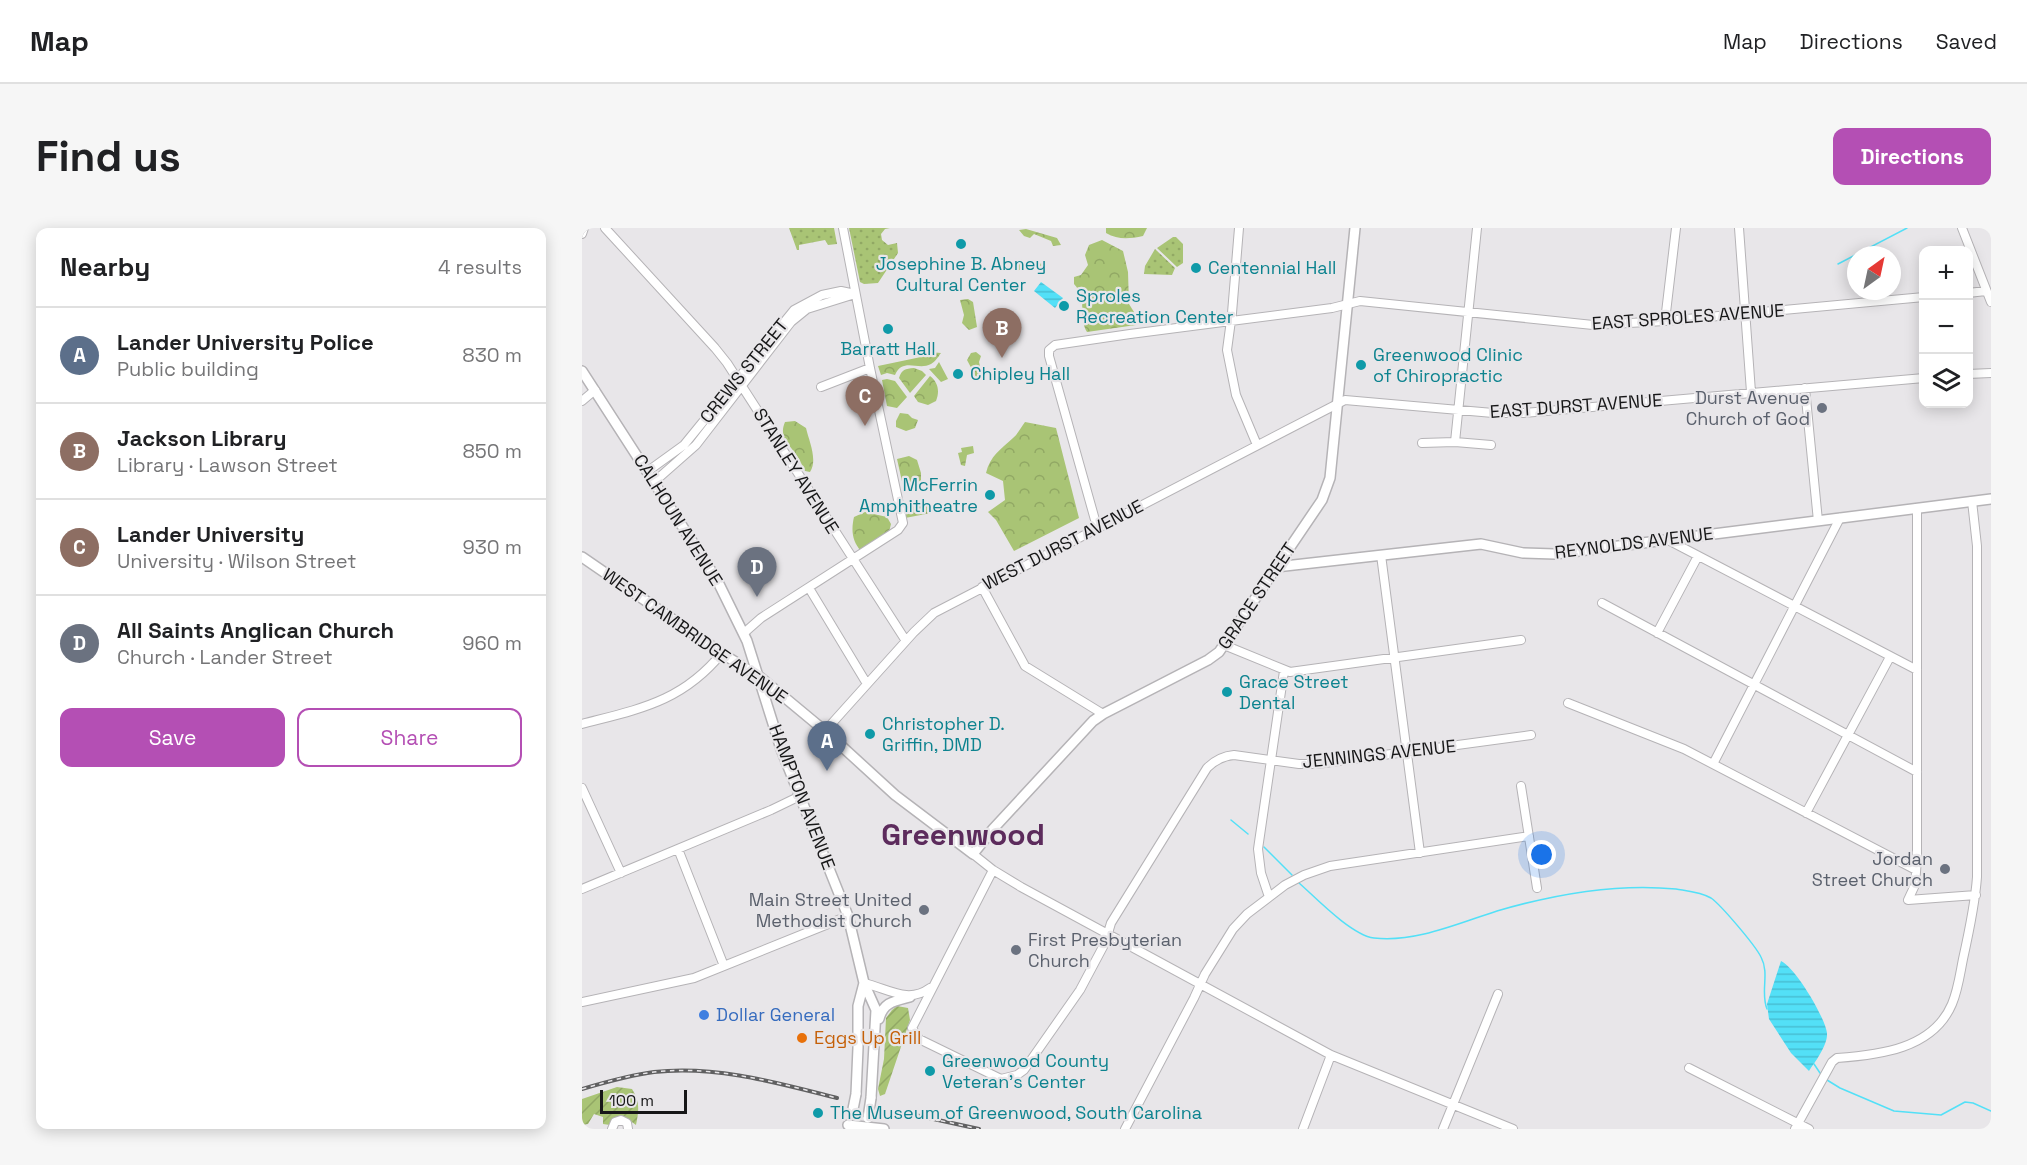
<!DOCTYPE html>
<meta charset="utf-8">
<style>
:root{--surface:#fff;--page:#f6f6f6;--text:#202124;--muted:#757577;--line:#e0e0e0;--accent:#b44fb4}
body{margin:0;font-family:"Space Grotesk",sans-serif;background:var(--page);color:var(--text)}
.controls{position:absolute;right:18px;top:18px;display:grid;overflow:hidden;border-radius:12px;box-shadow:0 3px 15px #0003}
.controls button{width:54px;height:54px;display:grid;place-items:center;padding:0;border:0;border-bottom:2px solid var(--line);background:var(--surface);color:var(--text);font:30px sans-serif}
.compass{position:absolute;left:1265px;top:18px;width:54px;height:54px;border-radius:50%;background:var(--surface);box-shadow:0 3px 15px #0003;rotate:33deg}
.scale{position:absolute;left:18px;bottom:15px;width:87px;box-sizing:border-box;padding-left:6px;border:3px solid #171718;border-top:0;font-size:16px;line-height:21px;white-space:nowrap;color:#171718;-webkit-text-stroke:4px #e8e6e9;paint-order:stroke}
.you{position:absolute;left:960px;top:627px;width:21px;height:21px;margin:-15px;border:4px solid #fff;border-radius:50%;background:#1a73e8;box-shadow:0 0 0 9px #1a73e833}
.badge{display:grid;place-items:center;width:39px;height:39px;border-radius:50%;background:var(--accent);color:#fff;font-size:20px;font-weight:700}
.pin{position:absolute;translate:-50% -50px;filter:drop-shadow(0 2px 3px #0008)}
.pin::after{content:'';position:absolute;top:32px;width:21px;height:18px;background:inherit;clip-path:polygon(0 0,100% 0,50% 100%)}
.list{margin:0;padding:0;list-style:none}
h2{display:flex;justify-content:space-between;align-items:center;height:78px;margin:0;padding:0 24px;font-size:26px}
h2 small{font-size:20px;font-weight:400;color:var(--muted)}
.list li{display:grid;grid-template-columns:39px 1fr auto;gap:18px;align-items:center;box-sizing:border-box;height:96px;padding:0 24px;border-top:2px solid var(--line)}
.list b{display:block;font-size:22px;white-space:nowrap}
.list p{margin:0;font-size:20px;white-space:nowrap;color:var(--muted)}
.list em{font-size:20px;font-style:normal;color:var(--muted)}
.actions{display:flex;gap:12px;padding:18px 24px}
.actions a{flex:1;padding:14px 0;border:2px solid var(--accent);border-radius:12px;text-align:center;font-size:21px;color:var(--accent)}
.actions .main{background:var(--accent);color:#fff}
.icon{flex:none;width:33px;height:33px;fill:none;stroke:currentColor;stroke-width:2;stroke-linecap:round;stroke-linejoin:round}
.map{position:relative;flex:none;width:1409px;height:901px;overflow:hidden;border-radius:12px}
header{display:flex;align-items:center;gap:36px;box-sizing:border-box;height:84px;padding:0 30px;background:var(--surface);border-bottom:2px solid var(--line)}
header strong{font-size:28px}
nav{display:flex;gap:33px;margin-inline-start:auto;font-size:21px}
.intro{display:flex;align-items:center;justify-content:space-between;box-sizing:border-box;height:144px;padding:0 36px}
h1{margin:0;font-size:42px}
.button{padding:15px 27px;border-radius:12px;background:var(--accent);color:#fff;font-size:21px;font-weight:700}
main{display:flex;gap:36px;padding:0 36px}
aside{flex:1;background:var(--surface);border-radius:12px;box-shadow:0 3px 15px #0003}
.map>svg:first-child{display:block}
</style>
<header>
<strong>Map</strong>
<nav><a>Map</a><a>Directions</a><a>Saved</a></nav>
</header>
<div class="intro"><h1>Find us</h1><a class="button">Directions</a></div>
<main>
<aside>
<h2>Nearby<small>4 results</small></h2>
<ul class="list">
<li><span class="badge" style="background:#5c6f8a">A</span><div><b>Lander University Police</b><p>Public building</p></div><em>830 m</em></li>
<li><span class="badge" style="background:#8d6e63">B</span><div><b>Jackson Library</b><p>Library · Lawson Street</p></div><em>850 m</em></li>
<li><span class="badge" style="background:#8d6e63">C</span><div><b>Lander University</b><p>University · Wilson Street</p></div><em>930 m</em></li>
<li><span class="badge" style="background:#6b7280">D</span><div><b>All Saints Anglican Church</b><p>Church · Lander Street</p></div><em>960 m</em></li>
</ul>
<div class="actions"><a class="main">Save</a><a>Share</a></div>
</aside>
<div class="map">
<svg width="1409" height="901" viewBox="0 0 1409 901">
<defs>
<pattern id="grass-dots" width="8" height="8" patternUnits="userSpaceOnUse" patternTransform="scale(1.5)"><rect width="8" height="8" fill="#a9c475"/><path d="M2 2h.1M6 6h.1" fill="none" stroke="#91a864" stroke-width="1.8" stroke-linecap="round"/></pattern>
<pattern id="forest-crowns" width="20" height="18" patternUnits="userSpaceOnUse" patternTransform="scale(1.5)"><rect width="20" height="18" fill="#a9c475"/><path d="M2 6a3 3 0 1 1 6 0M12 15a3 3 0 1 1 6 0" fill="none" stroke="#91a864"/></pattern>
<pattern id="garden-furrows" width="10" height="10" patternUnits="userSpaceOnUse" patternTransform="scale(1.5)"><rect width="10" height="10" fill="#a9c475"/><path d="M-1 1l2-2M0 10L10 0M9 11l2-2" fill="none" stroke="#91a864"/></pattern>
<pattern id="water-rules" width="6" height="5" patternUnits="userSpaceOnUse" patternTransform="scale(1.5)"><rect width="6" height="5" fill="#53e0f7"/><path d="M0 2.5h6" fill="none" stroke="#48bfd3"/></pattern>
</defs>
<rect width="100%" height="100%" fill="#e8e6e9"/>
<path fill="url(#grass-dots)" d="M207 0H252L255 16 246 17 243 12 217 17V22H215Z
M267 0H308L303 1 299 6 300 12 306 17 315 15 316 25 296 55 282 56 278 54Z
M591 9H594L601 16V35L595 39 575 20Z
M573 21 593 40 590 47 562 46 563 38Z
M346 274 349 285 323 290 322 278Z"/>
<path fill="url(#forest-crowns)" d="M524 0H565L561 8C547 11 536 12 524 5Z
M444 1 475 10 479 17 471 18 469 13 452 6 448 10 442 8 437 2Z
M520 12 541 23 546 44 547 76 552 84 554 97 505 104C496 89 506 71 492 56V49L499 47 506 37 503 27 507 17Z
M439 31 443 37 465 35C460 39 454 39 448 43L442 41 433 43 435 34Z
M386 71 391 74 395 99 387 102 380 95 382 87 378 72Z
M347 124 359 125C356 129 353 134 349 136 336 143 321 129 313 147L305 145 299 147 296 138 339 129Z
M394 124 399 128 397 134 400 147 394 149 385 132 389 125Z
M357 134 366 151 359 154 347 141 353 140Z
M332 140 340 143 344 147 328 165 317 150C320 141 323 141 332 140Z
M348 148C356 154 358 163 354 173L346 177 336 174 332 168Z
M305 151 313 153 325 169 315 180 305 178 300 152Z
M318 185 326 186 330 190 336 192 333 200 324 203 314 199V193Z
M213 193 224 200C227 213 236 232 228 244L223 243C220 237 217 230 213 225 205 214 197 208 203 194Z
M443 194 474 200 497 290 432 323 414 292 406 284 423 272 421 253 404 245C408 228 419 221 431 210 436 206 439 199 443 194Z
M391 218 392 225 385 227 383 238 379 237 376 225 380 224 379 220Z
M327 228 335 232 339 245V256L329 259 321 258 315 231Z
M283 284 305 289 309 296 307 304 279 323C270 313 269 302 272 289Z"/>
<path fill="url(#garden-furrows)" d="M315 778 326 780 328 792 303 866 298 868 296 861 302 831 304 790 310 782Z
M35 859 50 861C58 874 57 882 54 897L43 889 36 890 28 897 21 896V889L12 886 6 896 0 897V871Z"/>
<path fill="url(#water-rules)" d="M459 54 481 70 473 80 452 63Z
M1199 733C1213 739 1243 789 1245 805 1246 817 1233 834 1227 843L1209 825 1187 791 1185 776Z"/>
<g fill="none" stroke-linecap="round" stroke-linejoin="round">
<path stroke="#53e0f7" stroke-width="1.5" d="M1256 36 1325 0
M649 592 666 606
M682 619 710 647
M716 654C733 669 769 707 792 710 833 715 877 695 915 683 973 666 1034 655 1094 661 1106 663 1119 664 1129 670 1139 677 1173 717 1179 729 1188 746 1178 764 1185 781
M1232 836 1238 845
M1245 852 1258 860 1312 883 1359 887 1383 874 1391 875 1409 883"/>
<g stroke="#b5b3b6" stroke-width="10">
<path id="minor" d="M23 0 133 120 145 135 324 413
M657 0 650 85 645 122 654 167 675 217
M1157 0 1169 164
M1380 0 1409 74
M0 6 2 0
M1386 65 1404 63
M1083 93 1094 0
M1386 146 1409 145
M239 159 288 140
M1223 160 1236 293
M0 173 13 162
M873 214 895 0
M840 215 873 214 909 217
M66 243 102 217 212 82 240 67 259 63 273 66
M72 254 114 217 209 94 225 81 273 66
M1335 280V631L1333 657 1326 672 1394 667
M515 299 467 128V122L473 117 548 106 750 80 778 73 1011 97 1083 93 1342 69
M1086 312 1335 442
M799 327 838 625
M400 359 443 438 521 486
M227 360 285 456
M1020 375 1335 544
M162 405 179 390 316 302 321 295 288 140 261 0
M1075 405 1116 328
M642 417 708 444 939 412
M986 475 1102 521 1334 642
M0 496C57 481 100 474 140 425
M243 503 332 404 352 385 763 172 911 185H941L1342 150
M1131 536 1258 290
M939 558 955 660
M0 560 39 645
M1224 585 1308 429
M96 621 142 738
M391 626 411 642 439 659 749 827 931 901
M411 642 330 800 337 811 419 851 435 847 442 842 498 762 523 715 529 695 625 540C633 532 641 528 652 527L717 536H735L949 507
M0 661 189 582 218 568
M687 669 679 645 676 621 702 443
M282 755C307 761 326 776 348 760
M0 774 112 750 266 688
M1107 840 1227 901
M30 901 33 894 39 892 45 895 46 901
M543 901 612 770 623 746 651 701 665 686 703 657 722 647 748 638 947 608
M721 901 749 827
M861 901 916 766
M1213 901 1250 834 1255 830C1297 827 1351 821 1370 776 1376 762 1378 746 1381 731 1387 704 1393 677 1395 649V318L1390 273"/>
</g>
<g stroke="#b5b3b6" stroke-width="12">
<path id="major" d="M0 143 135 352 165 413 199 521 266 688 282 755 294 782 289 870
M0 329 144 428 178 449 243 503 313 567 391 626 411 601 511 493 521 486 626 432 637 424 740 272 748 250 773 0
M694 339 899 316 941 325 973 326 1409 271
M297 791C301 774 313 773 328 769
M274 866 276 820V778L282 755
M266 897 302 901"/>
</g>
<use href="#minor" stroke="#fff" stroke-width="8"/>
<use href="#major" stroke="#fff" stroke-width="9"/>
<g stroke="#606061" stroke-width="4">
<path id="rail" d="M0 861C24 854 48 847 72 844 134 837 196 855 255 870
M315 883 397 901"/>
</g>
<use href="#rail" stroke="#e8e6e9" stroke-width="1.5" stroke-dasharray="4.5" stroke-linecap="butt"/>
<g stroke="#b5b3b6" stroke-width="12" stroke-linecap="butt">
<path id="major-bridge" d="M270 886 274 866
M286 890 289 870"/>
</g>
<use href="#major-bridge" stroke="#fff" stroke-width="9"/>
</g>
<g fill="#0f9aa8" stroke="#e8e6e9" stroke-width="2">
<circle cx="379" cy="16" r="6"/>
<circle cx="614" cy="40" r="6"/>
<circle cx="482" cy="78" r="6"/>
<circle cx="306" cy="101" r="6"/>
<circle cx="779" cy="137" r="6"/>
<circle cx="376" cy="146" r="6"/>
<circle cx="408" cy="267" r="6"/>
<circle cx="645" cy="464" r="6"/>
<circle cx="288" cy="506" r="6"/>
<circle cx="348" cy="843" r="6"/>
<circle cx="236" cy="885" r="6"/>
</g>
<g fill="#6b7280" stroke="#e8e6e9" stroke-width="2">
<circle cx="1240" cy="180" r="6"/>
<circle cx="1363" cy="641" r="6"/>
<circle cx="342" cy="682" r="6"/>
<circle cx="434" cy="722" r="6"/>
</g>
<circle fill="#3f7fe0" stroke="#e8e6e9" stroke-width="2" cx="122" cy="787" r="6"/>
<circle fill="#e8710a" stroke="#e8e6e9" stroke-width="2" cx="220" cy="810" r="6"/>
<g text-anchor="middle" stroke-width="4.5" stroke-linejoin="round" paint-order="stroke">
<g font-size="18" fill="#0d838f" stroke="#e8e6e9" text-anchor="start">
<text x="379" y="42" text-anchor="middle">Josephine B. Abney<tspan x="379" dy="21">Cultural Center</tspan></text>
<text x="626" y="46">Centennial Hall</text>
<text x="494" y="74">Sproles<tspan x="494" dy="21">Recreation Center</tspan></text>
<text x="306" y="127" text-anchor="middle">Barratt Hall</text>
<text x="791" y="133">Greenwood Clinic<tspan x="791" dy="21">of Chiropractic</tspan></text>
<text x="388" y="152">Chipley Hall</text>
<text x="396" y="263" text-anchor="end">McFerrin<tspan x="396" dy="21">Amphitheatre</tspan></text>
<text x="657" y="460">Grace Street<tspan x="657" dy="21">Dental</tspan></text>
<text x="300" y="502">Christopher D.<tspan x="300" dy="21">Griffin, DMD</tspan></text>
<text x="360" y="839">Greenwood County<tspan x="360" dy="21">Veteran's Center</tspan></text>
<text x="248" y="891">The Museum of Greenwood, South Carolina</text>
</g>
<g font-size="18" fill="#171718" stroke="#e8e6e9">
<text transform="translate(1106 89) rotate(-4)" y="6">EAST SPROLES AVENUE</text>
<text transform="translate(162 143) rotate(-51)" y="6">CREWS STREET</text>
<text transform="translate(994 178) rotate(-4)" y="6">EAST DURST AVENUE</text>
<text transform="translate(214 243) rotate(58)" y="6">STANLEY AVENUE</text>
<text transform="translate(96 292) rotate(58)" y="6">CALHOUN AVENUE</text>
<text transform="translate(1052 315) rotate(-7)" y="6">REYNOLDS AVENUE</text>
<text transform="translate(481 317) rotate(-27)" y="6">WEST DURST AVENUE</text>
<text transform="translate(675 368) rotate(-56)" y="6">GRACE STREET</text>
<text transform="translate(113 408) rotate(35)" y="6">WEST CAMBRIDGE AVENUE</text>
<text transform="translate(797 526) rotate(-6)" y="6">JENNINGS AVENUE</text>
<text transform="translate(220 569) rotate(69)" y="6">HAMPTON AVENUE</text>
</g>
<g font-size="18" fill="#5b616d" stroke="#e8e6e9" text-anchor="end">
<text x="1228" y="176">Durst Avenue<tspan x="1228" dy="21">Church of God</tspan></text>
<text x="1351" y="637">Jordan<tspan x="1351" dy="21">Street Church</tspan></text>
<text x="330" y="678">Main Street United<tspan x="330" dy="21">Methodist Church</tspan></text>
<text x="446" y="718" text-anchor="start">First Presbyterian<tspan x="446" dy="21">Church</tspan></text>
</g>
<g font-size="18" fill="#366cbe" stroke="#e8e6e9" text-anchor="start">
<text x="134" y="793">Dollar General</text>
</g>
<g font-size="18" fill="#c56008" stroke="#e8e6e9" text-anchor="start">
<text x="232" y="816">Eggs Up Grill</text>
</g>
<g font-size="30" font-weight="bold" fill="#5c2b5c" stroke="#e8e6e9">
<text x="381" y="617">Greenwood</text>
</g>
</g>
</svg>
<div class="controls">
<button>+</button>
<button>−</button>
<button><svg class="icon" aria-label="layers" viewBox="0 0 24 24"><path d="M12 4l9 5-9 5-9-5zM3 14l9 5 9-5"/></svg></button>
</div>
<svg class="compass" viewBox="-18 -18 36 36"><path d="M0-13l5 13h-10z" fill="#e53935"/><path d="M0 13l5-13h-10z" fill="#757577"/></svg>
<div class="scale">100 m</div>
<div class="you"></div>
<div class="pin badge" style="left:245px;top:543px;background:#5c6f8a">A</div>
<div class="pin badge" style="left:420px;top:130px;background:#8d6e63">B</div>
<div class="pin badge" style="left:283px;top:198px;background:#8d6e63">C</div>
<div class="pin badge" style="left:175px;top:369px;background:#6b7280">D</div>
</div>
</main>
